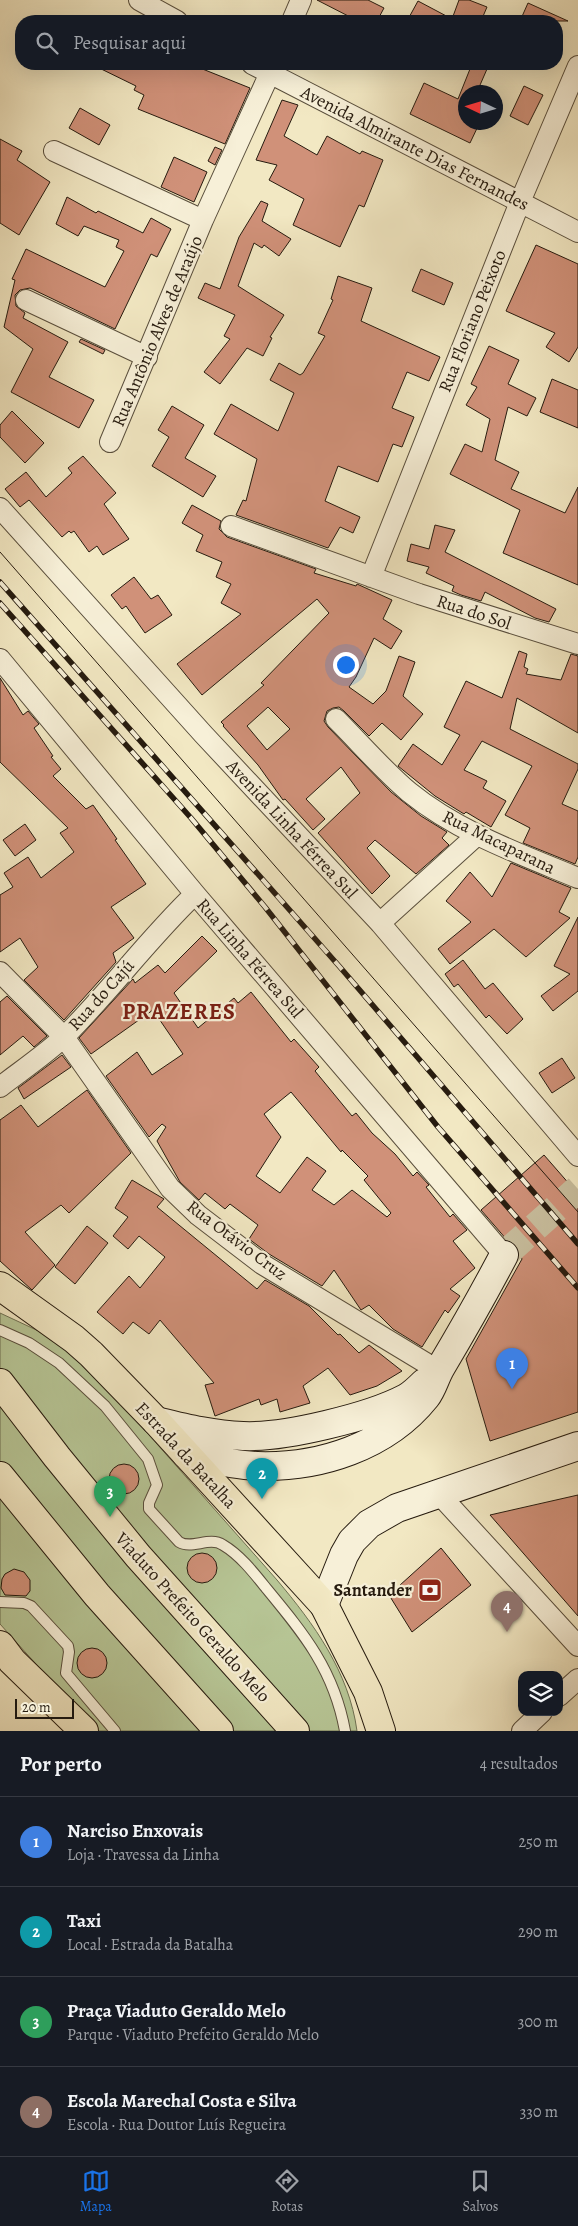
<!DOCTYPE html>
<html lang="pt">
<meta charset="utf-8">
<style>
:root{--surface:#171b24;--page:#242831;--text:#f1f3f6;--muted:#9ea1a6;--line:#363941;--accent:#1a73e8}
body{margin:0;font-family:Alegreya,serif;background:var(--page);color:var(--text)}
.controls{position:absolute;right:15px;bottom:15px;display:grid;overflow:hidden;border-radius:10px;box-shadow:0 5px 20px #0002}
.controls button{width:45px;height:45px;display:grid;place-items:center;padding:0;border:0;border-bottom:1px solid var(--line);background:var(--surface);color:var(--text);font:25px sans-serif}
.compass{position:absolute;left:458px;top:85px;width:45px;height:45px;border-radius:50%;background:var(--surface);box-shadow:0 5px 20px #0002;rotate:274deg}
.scale{position:absolute;left:15px;bottom:12px;width:59px;box-sizing:border-box;padding-left:5px;border:2px solid #261b0f;border-top:0;font-size:14px;line-height:18px;white-space:nowrap;color:#261b0f;-webkit-text-stroke:4px #f7f0d8;paint-order:stroke}
.you{position:absolute;left:345px;top:664px;width:18px;height:18px;margin:-12px;border:4px solid #fff;border-radius:50%;background:#1a73e8;box-shadow:0 0 0 8px #1a73e833}
.badge{display:grid;place-items:center;width:32px;height:32px;border-radius:50%;background:var(--accent);color:#fff;font-size:16px;font-weight:700}
.pin{position:absolute;translate:-50% -41px;filter:drop-shadow(0 1px 2px #0008)}
.pin::after{content:'';position:absolute;top:26px;width:18px;height:15px;background:inherit;clip-path:polygon(0 0,100% 0,50% 100%)}
.list{margin:0;padding:0;list-style:none}
h2{display:flex;justify-content:space-between;align-items:center;height:65px;margin:0;padding:0 20px;font-size:21px}
h2 small{font-size:16px;font-weight:400;color:var(--muted)}
.list li{display:grid;grid-template-columns:32px 1fr auto;gap:15px;align-items:center;box-sizing:border-box;height:90px;padding:0 20px;border-top:1px solid var(--line)}
.list b{display:block;font-size:19px;white-space:nowrap}
.list p{margin:0;font-size:16px;white-space:nowrap;color:var(--muted)}
.list em{font-size:16px;font-style:normal;color:var(--muted)}
.icon{flex:none;width:28px;height:28px;fill:none;stroke:currentColor;stroke-width:2;stroke-linecap:round;stroke-linejoin:round}
.map{position:relative;flex:none;width:578px;height:1731px;overflow:hidden}
.search{position:absolute;background:var(--surface);box-shadow:0 5px 20px #0002;left:15px;right:15px;top:15px;height:55px;display:flex;align-items:center;gap:12px;box-sizing:border-box;padding:0 18px;border-radius:20px;color:var(--muted);font-size:19px}
.sheet{height:425px;background:var(--surface)}
nav{display:flex;justify-content:space-around;align-items:center;box-sizing:border-box;height:70px;border-top:1px solid var(--line);background:var(--surface);font-size:14px;color:var(--muted)}
nav a{display:grid;justify-items:center;gap:2px}
nav .on{color:var(--accent)}
.map>svg:first-child{display:block}
</style>
<div class="map">
<svg width="578" height="1731" viewBox="0 0 578 1731">
<rect width="100%" height="100%" fill="#f2e8c3"/>
<filter id="stains"><feTurbulence type="fractalNoise" baseFrequency=".004" numOctaves="4"/><feColorMatrix values="0 0 0 0 .2 0 0 0 0 .09 0 0 0 0 .02 0 0 0 .5 -.17"/></filter>
<radialGradient id="worn" r=".72"><stop offset=".6" stop-color="#630" stop-opacity="0"/><stop offset="1" stop-color="#630" stop-opacity=".3"/></radialGradient>
<path fill="#b7c696" stroke="#6e7052" d="M0 1313 45 1334 89 1367 277 1580C314 1624 349 1672 357 1731H96L0 1624Z"/>
<path fill="#d09179" stroke="#261b0f" fill-rule="evenodd" d="M317 0H368L384 8 377 21H358Z
M459 0H469L487 7 481 21H407L418 1 452 19Z
M528 3 568 21H520Z
M91 64H190L250 88 225 144 138 109 144 95 134 90 136 86Z
M472 64 487 69 477 92H466L465 122H480L470 143 410 114 424 83 458 99Z
M524 86 543 95 528 125 510 116Z
M282 100 298 105 284 136 317 155 327 136 360 154 362 151 383 160 364 207 359 205 340 247 293 225 304 199 269 180 277 165 256 160Z
M80 108 110 125 99 145 69 128Z
M0 139 22 151 17 160 50 182 19 235 0 223Z
M215 147 222 150 215 165 208 161Z
M174 157 207 172 194 202 161 187Z
M67 197 96 213 98 211 143 233 151 218 171 229 157 257 151 254 115 329 30 288 20 290 15 295 16 306 25 313 23 318 68 342 49 377 94 400 79 428 11 392 33 349 4 327 15 280 12 279 26 249 105 287 124 251 116 247 119 240 84 226 78 236 56 224Z
M261 201 268 204 262 221 291 239 279 256 264 245 262 248 254 243 238 286 284 315 270 337 272 338 263 356 247 348 220 384 204 372 230 339 224 336 235 315 198 298 205 283 220 289 239 237Z
M536 245 578 264V347L569 362 546 347 555 333 506 311Z
M421 269 453 283 444 305 412 291Z
M338 276 372 288 361 321 440 357 429 381 407 372 392 408 414 417 402 447 393 444 378 482 338 466 325 501 360 517 353 533 340 527 328 548 236 515 243 500 246 501 257 459 214 434 231 404 278 431 294 393 270 380 279 363 300 375 303 373 325 336 318 333 333 300 331 299Z
M81 339 105 350 103 354 79 342Z
M489 346 519 360 508 384 536 398 527 416 508 407 495 460 519 472 511 489 565 513 578 487V585L503 553 520 510 450 474 465 444 482 452 490 419 466 405 477 387 471 384Z
M552 379 578 390V428L540 412Z
M172 406 204 425 185 458 216 476 203 497 152 466 169 437 158 430Z
M12 411 44 443 25 463 0 437V425Z
M83 456 116 493 104 504 129 539 103 555 97 546 89 552 74 531 71 533 69 531 62 537 29 500 20 507 5 489 26 472 46 497 72 473 68 468Z
M192 505 221 521 219 529 227 537 316 569 314 573 356 586 357 584 392 600 383 619 402 631 391 649 374 638 356 677 349 687 373 704 386 691 399 656 415 662 403 696 423 714 401 740 382 723 369 736 344 711 339 707 333 708 327 711 324 721 328 727 391 792 421 816 447 832 442 838 449 845 416 874 375 840 367 848 390 876 372 894 318 833 360 793 341 767 306 799 325 819 313 830 285 799 283 800 258 765 223 726 224 725 221 722 264 685 261 683 329 613 317 599 202 695 177 664 241 614 221 603 231 584 216 577 222 562 196 551 203 535 182 523ZM268 707 290 729 267 750 247 726Z
M435 525 455 530 445 552 556 609 549 622 535 618 485 592 481 601 461 595 452 591 454 586 426 573 429 567 407 561 411 544 429 549Z
M134 577 151 599 158 595 172 615 145 633 126 606 122 609 111 595Z
M519 651 527 654 524 667 528 669 526 674 561 680 571 654 578 656V733L517 698 510 729 578 764V769L562 804 578 811V857L575 864 523 843 530 828 505 815 532 766 482 741 464 770 487 781 483 788 506 801 491 827 466 812 464 814 435 796 398 766 413 744 442 765 460 735 444 727 466 681 502 698Z
M0 678 23 715 28 711 39 724 34 728 53 756 51 757 61 769 53 776 86 809 93 805 117 839 115 840 146 884 111 907 134 938 113 953 116 962 64 1020 24 980 38 967 20 938 0 952V895L13 887 4 873 28 857 41 878 74 852 60 833 68 828 0 762Z
M25 824 36 840 15 856 3 840Z
M511 863 571 888 559 912 570 918 526 957 494 929 450 964 438 949 471 922 446 901 470 872 492 897Z
M578 917V991L553 1011 541 996 570 974 554 966Z
M202 936 217 951 174 993 198 1028 234 998 238 1003 251 992 291 1042 294 1039 319 1067 315 1071 352 1116 356 1113 372 1133 395 1154 413 1176 417 1172 429 1185 426 1187 450 1217 453 1214 467 1230 453 1241 475 1268 450 1289 460 1296 448 1313 445 1310 422 1347 393 1329 369 1305 361 1310 334 1270 322 1286 269 1254 249 1239 258 1225 230 1204 225 1209 205 1193 199 1200 180 1182 157 1141 166 1127 162 1124 149 1137 106 1076 137 1052 152 1075 183 1054 153 1010 91 1054 79 1038 133 979 135 983 158 965 165 973ZM291 1092 341 1152 342 1150 368 1176 364 1180 391 1213 387 1217 352 1190 334 1205 312 1190 326 1171 307 1157 280 1193 256 1176 281 1137 264 1114Z
M463 960 485 989 493 983 523 1019 507 1034 489 1015 486 1018 458 984 454 987 445 974Z
M7 996 47 1036 34 1047 23 1036 0 1055V1002Z
M62 1055 71 1067 24 1099 18 1088Z
M562 1058 575 1078 552 1093 539 1073Z
M87 1090 131 1153 69 1213 61 1205 25 1232 55 1265 32 1290 0 1261V1120L21 1105 38 1127Z
M544 1155 578 1194V1412L490 1441 466 1359 522 1259 517 1246 507 1240 481 1210Z
M132 1180 164 1199 157 1207 257 1289 265 1280 309 1306 338 1335 340 1334 359 1353 369 1345 402 1371 377 1386 350 1395 328 1368 303 1386 310 1403 280 1412 277 1399 261 1405 259 1399 215 1416 205 1385 214 1383 160 1320 149 1334 133 1322 123 1334 97 1312 129 1276 140 1288 165 1257 139 1236 128 1249 113 1236 128 1217 115 1208Z
M87 1226 108 1243 75 1284 55 1267Z
M109 1479a15 15 0 1 1 30 0a15 15 0 1 1-30 0Z
M578 1495V1616L490 1515Z
M441 1548 471 1585 412 1632 389 1595Z
M187 1568a15 15 0 1 1 30 0a15 15 0 1 1-30 0Z
M14 1569 24 1572 30 1580V1591L26 1596 5 1595 1 1588 2 1579 5 1574Z
M77 1663a15 15 0 1 1 30 0a15 15 0 1 1-30 0Z"/>
<g fill="none" stroke-linecap="round" stroke-linejoin="round">
<path stroke="#c9bf9f" stroke-width="28" stroke-dasharray="28 14" stroke-linecap="butt" d="M504 1255 578 1189"/>
<g stroke="#594e3c" stroke-width="12">
<path id="service" d="M0 1330 29 1343 59 1363 105 1406 148 1459 157 1485 149 1503V1509L179 1542C192 1550 209 1536 223 1545 240 1555 254 1573 266 1588 304 1634 334 1670 345 1731
M0 1602 24 1603 31 1606 68 1646 69 1652 66 1673 115 1731"/>
</g>
<g stroke="#594e3c" stroke-width="22">
<path id="minor" d="M139 0 177 21
M292 21 301 0
M252 64 578 232
M54 151 203 220
M26 300 147 357
M110 442 203 220 274 64
M0 508 204 735 380 923 578 1156
M231 526 419 594 578 644
M371 577 520 202 578 66
M0 659 195 894 504 1255
M336 719C360 743 383 770 409 792 458 832 520 854 578 878
M380 923 477 835
M0 972 64 1037 170 1188 198 1215 262 1264 439 1371
M0 1087C22 1070 46 1054 66 1035 111 990 149 938 195 894
M439 1494 578 1646
M559 1696 578 1679
M522 1731 542 1712"/>
</g>
<g stroke="#261b0f" stroke-width="30">
<path id="secondary" d="M156 1421C185 1428 213 1435 243 1436 284 1438 370 1417 406 1398 413 1394 419 1388 424 1383
M186 1454C209 1459 232 1465 257 1466 319 1468 386 1447 426 1397 433 1388 435 1377 441 1367 463 1330 484 1293 504 1255
M324 1605 344 1555 352 1541 369 1524 397 1508 578 1446"/>
</g>
<g stroke="#261b0f" stroke-width="30">
<path id="primary" d="M0 1286 74 1339 91 1354 156 1421 324 1605 368 1692 381 1731
M0 1645 12 1661 84 1731"/>
</g>
<g stroke="#261b0f" stroke-width="30">
<path id="trunk" d="M0 1383 57 1457 138 1556 295 1731
M0 1476 97 1595 219 1731"/>
</g>
<use href="#service" stroke="#f7f0d8" stroke-width="10"/>
<use href="#minor" stroke="#f7f0d8" stroke-width="20"/>
<use href="#secondary" stroke="#f7f0d8" stroke-width="28"/>
<use href="#primary" stroke="#f2e8c3" stroke-width="28"/>
<use href="#trunk" stroke="#f2e8c3" stroke-width="28"/>
<path stroke="#261b0f" stroke-width="1" d="M0 552 578 1212"/>
<g stroke="#261b0f" stroke-width="5.5">
<path id="rail" d="M0 582 339 966 578 1244
M0 603 191 818 265 907 438 1127 578 1288"/>
</g>
<use href="#rail" stroke="#f7f0d8" stroke-width="4" stroke-dasharray="11" stroke-linecap="butt"/>
</g>
<defs>
<g id="bank-square" transform="scale(1.25)"><rect x="-9" y="-9" width="18" height="18" rx="4" fill="#8f2418" stroke="#f7f0d8"/><path d="M-6-4H6V4H-6ZM0-2.3a2.3 2.3 0 1 0 0 4.6a2.3 2.3 0 1 0 0-4.6Z" fill="#fff"/></g>
</defs>
<g fill-rule="evenodd">
<use href="#bank-square" x="430" y="1590"/>
</g>
<g text-anchor="middle" stroke-width="4.5" stroke-linejoin="round" paint-order="stroke">
<g font-size="18" fill="#261b0f" stroke="#f7f0d8">
<text transform="translate(415 148) rotate(27)" y="6">Avenida Almirante Dias Fernandes</text>
<text transform="translate(472 321) rotate(-68)" y="6">Rua Floriano Peixoto</text>
<text transform="translate(157 331) rotate(-67)" y="6">Rua Antônio Alves de Araújo</text>
<text transform="translate(474 612) rotate(18)" y="6">Rua do Sol</text>
<text transform="translate(292 829) rotate(47)" y="6">Avenida Linha Férrea Sul</text>
<text transform="translate(499 842) rotate(26)" y="6">Rua Macaparana</text>
<text transform="translate(250 958) rotate(49)" y="6">Rua Linha Férrea Sul</text>
<text transform="translate(101 995) rotate(-48)" y="6">Rua do Cajú</text>
<text transform="translate(237 1240) rotate(37)" y="6">Rua Otávio Cruz</text>
<text transform="translate(186 1455) rotate(47)" y="6">Estrada da Batalha</text>
<text transform="translate(193 1617) rotate(48)" y="6">Viaduto Prefeito Geraldo Melo</text>
</g>
<g font-size="18" font-weight="bold" fill="#261b0f" stroke="#f7f0d8" text-anchor="end">
<text x="412" y="1596">Santander</text>
</g>
<g font-size="22" font-weight="bold" letter-spacing="1" fill="#7a1f14" stroke="#f7f0d8">
<text x="179" y="1019">PRAZERES</text>
</g>
</g>
<rect width="100%" height="100%" filter="url(#stains)"/>
<rect width="100%" height="100%" fill="url(#worn)"/>
</svg>
<div class="controls">
<button><svg class="icon" aria-label="layers" viewBox="0 0 24 24"><path d="M12 4l9 5-9 5-9-5zM3 14l9 5 9-5"/></svg></button>
</div>
<svg class="compass" viewBox="-18 -18 36 36"><path d="M0-13l5 13h-10z" fill="#e53935"/><path d="M0 13l5-13h-10z" fill="#9ea1a6"/></svg>
<div class="scale">20 m</div>
<div class="you"></div>
<div class="pin badge" style="left:512px;top:1389px;background:#3f7fe0">1</div>
<div class="pin badge" style="left:262px;top:1499px;background:#0f9aa8">2</div>
<div class="pin badge" style="left:110px;top:1517px;background:#2e9e5b">3</div>
<div class="pin badge" style="left:507px;top:1632px;background:#8d6e63">4</div>
<div class="search"><svg class="icon" aria-label="search" viewBox="0 0 24 24"><circle cx="10" cy="10" r="6"/><path d="M15 15l6 6"/></svg>Pesquisar aqui</div>
</div>
<section class="sheet">
<h2>Por perto<small>4 resultados</small></h2>
<ul class="list">
<li><span class="badge" style="background:#3f7fe0">1</span><div><b>Narciso Enxovais</b><p>Loja · Travessa da Linha</p></div><em>250 m</em></li>
<li><span class="badge" style="background:#0f9aa8">2</span><div><b>Taxi</b><p>Local · Estrada da Batalha</p></div><em>290 m</em></li>
<li><span class="badge" style="background:#2e9e5b">3</span><div><b>Praça Viaduto Geraldo Melo</b><p>Parque · Viaduto Prefeito Geraldo Melo</p></div><em>300 m</em></li>
<li><span class="badge" style="background:#8d6e63">4</span><div><b>Escola Marechal Costa e Silva</b><p>Escola · Rua Doutor Luís Regueira</p></div><em>330 m</em></li>
</ul>
</section>
<nav>
<a class="on"><svg class="icon" aria-label="map" viewBox="0 0 24 24"><path d="M3 6l6-2 6 2 6-2v14l-6 2-6-2-6 2zM9 4v14M15 6v14"/></svg>Mapa</a>
<a><svg class="icon" aria-label="directions" viewBox="0 0 24 24"><path d="M12 3l9 9-9 9-9-9zM9 14v-3h6M13 9l2 2-2 2"/></svg>Rotas</a>
<a><svg class="icon" aria-label="saved" viewBox="0 0 24 24"><path d="M7 4h10v16l-5-4-5 4z"/></svg>Salvos</a>
</nav>
